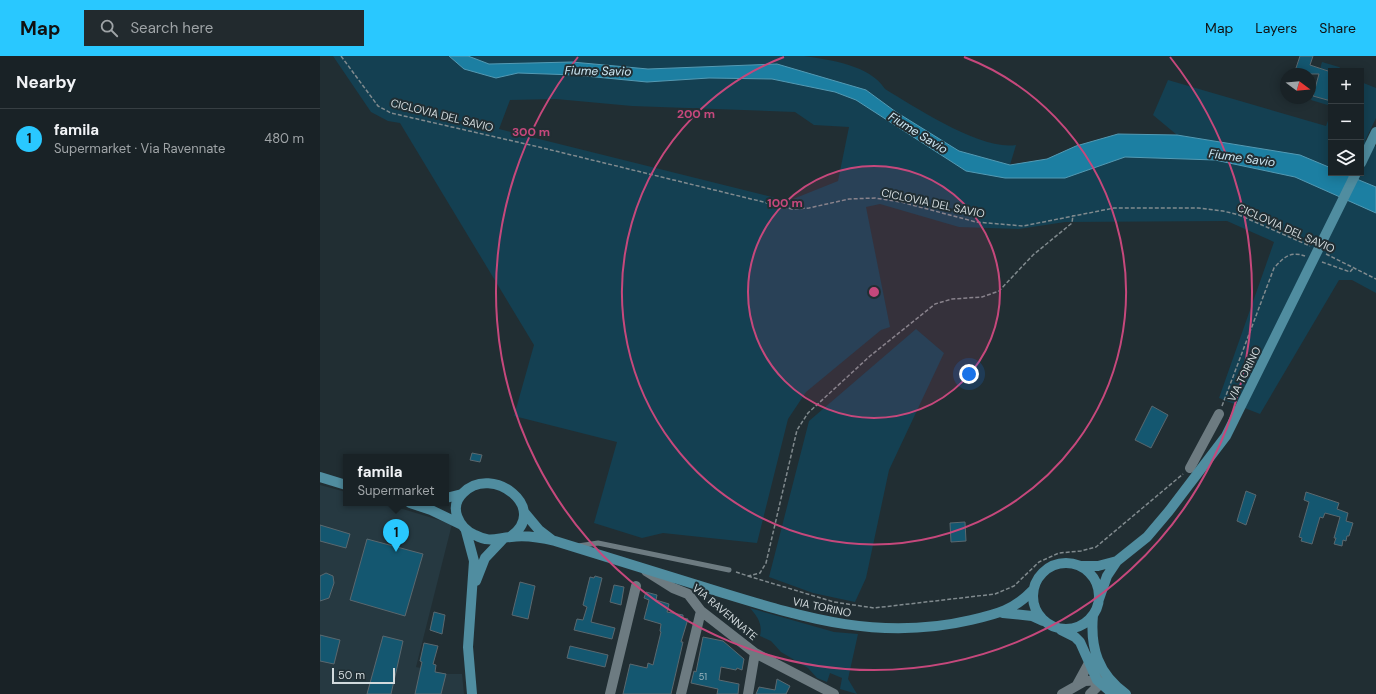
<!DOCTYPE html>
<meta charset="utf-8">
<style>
:root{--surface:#192226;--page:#222a2e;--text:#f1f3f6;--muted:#9fa4a7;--line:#373f43;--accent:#29c8ff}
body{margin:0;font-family:"DM Sans",sans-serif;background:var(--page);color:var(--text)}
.controls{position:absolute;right:12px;top:12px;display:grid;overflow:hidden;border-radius:0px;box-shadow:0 2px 10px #0003}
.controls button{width:36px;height:36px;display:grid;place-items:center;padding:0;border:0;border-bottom:1px solid var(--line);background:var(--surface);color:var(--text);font:20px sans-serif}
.compass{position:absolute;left:960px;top:12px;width:36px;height:36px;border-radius:50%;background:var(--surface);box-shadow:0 2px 10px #0003;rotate:106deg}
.scale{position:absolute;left:12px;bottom:10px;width:63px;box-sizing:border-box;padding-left:4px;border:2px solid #d2dadd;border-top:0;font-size:11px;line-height:14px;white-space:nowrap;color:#d2dadd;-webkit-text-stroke:3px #212e33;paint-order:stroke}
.you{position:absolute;left:649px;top:318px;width:14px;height:14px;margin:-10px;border:3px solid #fff;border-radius:50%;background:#1a73e8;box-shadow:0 0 0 6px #1a73e833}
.badge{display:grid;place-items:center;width:26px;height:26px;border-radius:50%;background:var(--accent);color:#111;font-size:13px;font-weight:700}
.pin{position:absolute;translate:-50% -33px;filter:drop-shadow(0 1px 2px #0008)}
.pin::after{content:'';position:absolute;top:21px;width:14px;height:12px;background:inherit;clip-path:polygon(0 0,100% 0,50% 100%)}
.popup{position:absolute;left:23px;top:398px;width:106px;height:52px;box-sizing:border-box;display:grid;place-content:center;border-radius:0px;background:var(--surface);filter:drop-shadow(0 1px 3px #0005);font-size:13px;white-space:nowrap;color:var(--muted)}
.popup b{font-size:15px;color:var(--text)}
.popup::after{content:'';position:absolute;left:50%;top:100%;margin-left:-8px;border:8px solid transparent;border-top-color:var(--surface)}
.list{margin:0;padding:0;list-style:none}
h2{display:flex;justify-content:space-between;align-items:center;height:52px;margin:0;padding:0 16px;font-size:17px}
h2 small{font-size:13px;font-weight:400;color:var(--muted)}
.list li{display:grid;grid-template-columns:26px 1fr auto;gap:12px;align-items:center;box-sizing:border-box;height:60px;padding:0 16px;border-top:1px solid var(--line)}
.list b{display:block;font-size:15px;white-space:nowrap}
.list p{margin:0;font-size:13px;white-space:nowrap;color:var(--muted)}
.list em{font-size:13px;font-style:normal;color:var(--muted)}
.icon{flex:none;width:22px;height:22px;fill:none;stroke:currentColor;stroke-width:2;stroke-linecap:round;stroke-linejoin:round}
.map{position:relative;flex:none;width:1056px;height:638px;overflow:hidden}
header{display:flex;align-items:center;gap:24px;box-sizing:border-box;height:56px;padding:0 20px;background:var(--accent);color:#111}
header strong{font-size:19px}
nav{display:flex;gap:22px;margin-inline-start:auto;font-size:14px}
.search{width:280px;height:36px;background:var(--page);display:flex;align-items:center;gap:10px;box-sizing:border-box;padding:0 14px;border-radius:0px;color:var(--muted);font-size:15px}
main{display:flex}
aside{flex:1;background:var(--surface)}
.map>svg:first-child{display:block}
</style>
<header>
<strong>Map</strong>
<div class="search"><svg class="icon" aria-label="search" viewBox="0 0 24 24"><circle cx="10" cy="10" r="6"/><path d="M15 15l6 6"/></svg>Search here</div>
<nav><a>Map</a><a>Layers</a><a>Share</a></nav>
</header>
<main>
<aside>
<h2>Nearby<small></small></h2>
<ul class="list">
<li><span class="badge">1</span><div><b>famila</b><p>Supermarket · Via Ravennate</p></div><em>480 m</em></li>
</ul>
</aside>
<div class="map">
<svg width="1056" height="638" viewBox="0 0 1056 638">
<rect width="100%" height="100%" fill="#212e33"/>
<path fill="#263941" d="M0 429 26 436V447H63L132 468 96 611 128 618H142L144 638H0Z"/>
<path fill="#144052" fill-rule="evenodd" d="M13 0H129L144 13 176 22 198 17 255 19 327 26 389 22 452 23 515 36 536 44 646 115 745 122 805 101 895 104 975 121 1056 157V237L1032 224H1019L940 358 899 342 954 186 907 165 745 166 699 173 639 171 560 148 546 151 570 271 561 274 486 336 468 363 437 487 343 477 322 482 274 467 297 386 194 360 214 289 80 67 68 65 51 56ZM236 43 312 50 475 56 494 69 529 71 518 125 468 145 179 73 190 44Z
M148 0H484C510 4 550 9 565 33 595 51 661 95 696 89L690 109 639 95 576 56 546 34 437 9 328 13 252 6 169 8Z
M1002 6 1019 11 1024 15H1011V50L991 44Z
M848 24 1006 70 1011 57V112L980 99 857 79 833 59Z
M1041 26 1056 32V62L1045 85 1056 90V131L1022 117H1041Z
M596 273 624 297 569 414 546 522 535 546 493 537 449 521 489 365Z
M430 552 514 576 538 578 528 623 537 638 520 633 522 622 510 617 507 626 497 622 488 612 461 596 451 585 440 580C443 568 437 560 430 552Z"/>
<path fill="#1c7fa2" stroke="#539ab4" d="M129 0H148L169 8 252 6 328 13 457 8 546 34 576 56 639 95 690 109 727 103 756 90 798 78 857 79 980 99 1011 112V117H1022L1056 131V157L975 121 895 104 805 101 745 122H685L646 115 536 44 515 36 452 23 389 22 327 26 255 19 198 17 176 22 144 13Z"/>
<path fill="#145770" stroke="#5a686f" d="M980 0H993L990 9 1011 16V45L993 40 999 18H974Z
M832 350 848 359 831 392 815 384Z
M152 397 162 399 160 406 150 404Z
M926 435 936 439 926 469 917 465Z
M986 436 1019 447 1017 453 1028 457 1026 465 1033 467 1029 480H1027L1026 485 1023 484 1022 490 1014 488 1016 482H1014L1020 461 1005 457 1003 462 1000 461 992 488 981 485 982 482 979 481 989 446 984 444Z
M645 466 646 485 631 486 630 467Z
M0 469 30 478 26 492 0 485Z
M47 483 103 498 85 560 30 544Z
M6 517 13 520 14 527 9 542 0 545V520Z
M275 520 282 522 271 566 295 572 292 583 254 574 257 563 263 564 267 551 263 549 270 521 274 522Z
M200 526 215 530 208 563 192 559Z
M294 529 304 531 301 549 290 546Z
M326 536 337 539 336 544 349 548 347 556 363 559V562L368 563 361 586H363L351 638H303L310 608 327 612 328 607 333 609 341 576 340 575 341 568 324 563 329 544 324 542Z
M114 556 125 559 122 578 110 574Z
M0 579 20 584 14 608 0 605Z
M63 580 83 585 71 638H47Z
M383 581 403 585 424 603 422 614 417 612 416 614 401 611 399 624 419 628 418 638H397L398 633 371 627 374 615 376 616Z
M104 587 118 590 113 608 116 609 115 616 126 618 121 638H95L102 606 100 605Z
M250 590 288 599 285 611 247 602Z
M457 623 470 630 466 638H436L439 631 455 634Z"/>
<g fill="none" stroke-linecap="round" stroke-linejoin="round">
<path stroke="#808a8e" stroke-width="1.5" stroke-dasharray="4 2" stroke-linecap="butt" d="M21 0 58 50 71 57 219 91 472 153 489 152 529 143 555 142 581 146 656 166 703 170 794 152H878L903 155 919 159 990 190
M1006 198 1056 223
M1002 206 1030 216 1034 211
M902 350 954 212C964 201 970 195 985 200
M416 516 428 520 440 517 446 507 477 374 488 357 550 300 615 248 632 243 662 241 679 235 713 199 752 167 753 159
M428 520 514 546 554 552 675 538 694 530 719 506 739 497 761 495 776 491 863 418"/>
<path stroke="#6d7b81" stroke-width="5" d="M258 490 278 487 409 514"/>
<path stroke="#6d7b81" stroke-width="10" d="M870 412 899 358
M326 515 353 532 368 538 381 555 435 597 514 638
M757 629 769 607
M290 638 316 530
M361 638 381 555
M428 638 435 597
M742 638 765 625 784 624
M770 638 781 627 782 619"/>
<path stroke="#508da0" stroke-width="10" d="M1041 107 1056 76
M0 421 26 429
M126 442 142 438
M90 447 111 454 140 468
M204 456 219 474 232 484
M146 475 154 505 148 591 152 638
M190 481C231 453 172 407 143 437 128 451 139 472 155 479 170 487 176 482 191 481 204 479 223 482 235 485 291 502 347 520 403 537 488 563 561 585 651 564 677 558 694 554 713 534
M713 540a33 33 0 1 1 66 0a33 33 0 1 1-66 0Z
M760 510H778L797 505
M156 525 165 502 183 483
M779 543 787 520 797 505 827 481 849 455 906 380 1036 117
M683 557 712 560 723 565
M773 559C770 592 778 618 806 638
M741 574 755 581 760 586 777 624 793 638"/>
</g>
<circle cx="554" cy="236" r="126" fill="#c6487c" fill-opacity=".12"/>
<g fill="none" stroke="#c6487c" stroke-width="2">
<circle cx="554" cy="236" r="126"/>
<path d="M644 1A252 252 0 1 1 464 1"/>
<path d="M850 1A378 378 0 1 1 258 1"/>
</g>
<g text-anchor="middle" stroke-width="4" stroke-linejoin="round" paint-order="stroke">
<g font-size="9" fill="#a2b9c2">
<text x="383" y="624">51</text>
</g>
<g font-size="11" fill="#d2dadd" stroke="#212e33">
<text transform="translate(122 59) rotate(14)" y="4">CICLOVIA DEL SAVIO</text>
<text transform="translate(613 147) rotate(12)" y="4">CICLOVIA DEL SAVIO</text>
<text transform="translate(966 172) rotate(24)" y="4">CICLOVIA DEL SAVIO</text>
<text transform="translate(924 318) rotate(-63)" y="4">VIA TORINO</text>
<text transform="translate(502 551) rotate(12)" y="4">VIA TORINO</text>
<text transform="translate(405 556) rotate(40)" y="4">VIA RAVENNATE</text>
</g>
<g font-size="12" font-style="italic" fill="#cfe9f5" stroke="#212e33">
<text transform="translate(278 15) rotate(1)" y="4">Fiume Savio</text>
<text transform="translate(598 77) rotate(32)" y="4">Fiume Savio</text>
<text transform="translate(922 102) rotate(8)" y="4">Fiume Savio</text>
</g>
</g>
<circle cx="554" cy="236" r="6" fill="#c6487c" stroke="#212e33" stroke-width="2"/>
<g font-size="12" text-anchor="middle" font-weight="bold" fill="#c6487c" stroke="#212e33" stroke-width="4" stroke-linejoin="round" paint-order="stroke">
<text x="376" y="62">200 m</text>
<text x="211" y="80">300 m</text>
<text x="465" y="151">100 m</text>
</g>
</svg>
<div class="controls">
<button>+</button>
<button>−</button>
<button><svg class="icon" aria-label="layers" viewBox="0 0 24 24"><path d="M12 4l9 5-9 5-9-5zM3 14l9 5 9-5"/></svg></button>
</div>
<svg class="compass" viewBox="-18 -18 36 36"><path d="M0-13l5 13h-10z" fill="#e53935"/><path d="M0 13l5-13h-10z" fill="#9fa4a7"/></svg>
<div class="scale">50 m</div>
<div class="you"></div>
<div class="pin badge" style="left:76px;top:496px">1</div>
<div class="popup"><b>famila</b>Supermarket</div>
</div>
</main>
